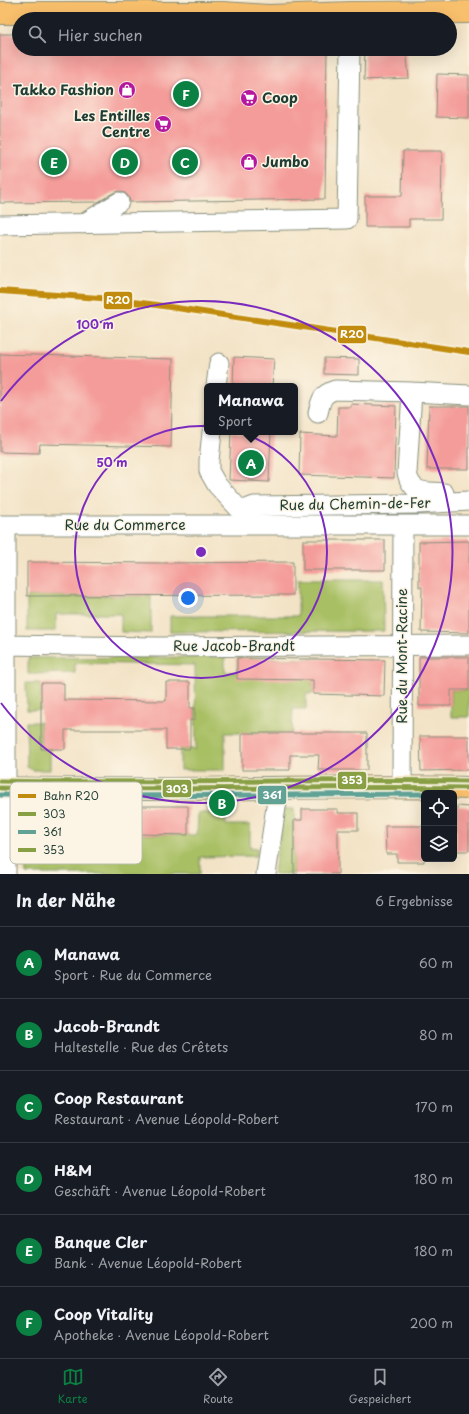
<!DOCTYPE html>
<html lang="de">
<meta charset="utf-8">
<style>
:root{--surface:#171b24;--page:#20242c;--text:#f1f3f6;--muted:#9ea1a6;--line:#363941;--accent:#0b8043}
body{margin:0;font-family:"Playpen Sans",sans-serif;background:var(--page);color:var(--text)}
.controls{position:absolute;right:12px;bottom:12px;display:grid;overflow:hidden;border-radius:6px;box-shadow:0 4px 16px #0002}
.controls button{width:36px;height:36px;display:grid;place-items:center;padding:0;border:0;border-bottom:1px solid var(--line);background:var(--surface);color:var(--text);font:20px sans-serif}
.you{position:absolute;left:188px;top:598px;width:14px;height:14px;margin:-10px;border:3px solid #fff;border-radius:50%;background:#1a73e8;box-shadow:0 0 0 6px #1a73e833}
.badge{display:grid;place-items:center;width:26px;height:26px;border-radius:50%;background:var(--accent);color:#fff;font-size:13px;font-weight:700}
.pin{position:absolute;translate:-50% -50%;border:2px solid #fff;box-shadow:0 1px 4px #0006}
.popup{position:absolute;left:204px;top:383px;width:94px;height:52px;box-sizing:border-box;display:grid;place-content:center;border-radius:6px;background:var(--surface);filter:drop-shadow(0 1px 3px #0005);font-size:13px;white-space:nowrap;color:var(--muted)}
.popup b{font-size:15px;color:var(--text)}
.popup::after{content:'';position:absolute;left:50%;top:100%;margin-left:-8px;border:8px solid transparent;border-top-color:var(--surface)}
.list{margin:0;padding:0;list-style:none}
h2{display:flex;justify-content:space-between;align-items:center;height:52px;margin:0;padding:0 16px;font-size:17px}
h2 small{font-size:13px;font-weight:400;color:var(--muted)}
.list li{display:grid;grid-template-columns:26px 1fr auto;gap:12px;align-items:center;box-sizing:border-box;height:72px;padding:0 16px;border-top:1px solid var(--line)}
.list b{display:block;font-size:15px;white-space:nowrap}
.list p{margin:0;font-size:13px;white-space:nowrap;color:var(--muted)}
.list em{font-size:13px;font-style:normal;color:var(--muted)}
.icon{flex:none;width:22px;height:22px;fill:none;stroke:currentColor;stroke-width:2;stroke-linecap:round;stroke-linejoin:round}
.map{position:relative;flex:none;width:469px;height:874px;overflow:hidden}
.search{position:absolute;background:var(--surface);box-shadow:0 4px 16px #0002;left:12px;right:12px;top:12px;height:44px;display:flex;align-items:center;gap:10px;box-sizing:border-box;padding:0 14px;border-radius:22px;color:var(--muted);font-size:15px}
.sheet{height:484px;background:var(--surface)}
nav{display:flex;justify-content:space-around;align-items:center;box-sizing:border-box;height:56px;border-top:1px solid var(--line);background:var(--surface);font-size:11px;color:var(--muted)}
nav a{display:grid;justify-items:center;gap:2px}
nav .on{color:var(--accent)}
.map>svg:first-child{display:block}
</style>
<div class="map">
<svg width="469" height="874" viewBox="0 0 469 874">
<rect width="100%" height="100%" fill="#fcf5e5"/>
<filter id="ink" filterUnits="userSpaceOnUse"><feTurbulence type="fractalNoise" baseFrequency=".025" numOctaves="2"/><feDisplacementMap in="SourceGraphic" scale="8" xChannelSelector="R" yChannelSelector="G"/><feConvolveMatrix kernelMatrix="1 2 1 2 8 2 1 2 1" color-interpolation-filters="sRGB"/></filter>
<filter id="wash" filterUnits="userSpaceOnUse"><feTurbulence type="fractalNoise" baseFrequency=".012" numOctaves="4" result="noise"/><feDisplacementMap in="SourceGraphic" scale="16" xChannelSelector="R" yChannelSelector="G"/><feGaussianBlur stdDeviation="0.9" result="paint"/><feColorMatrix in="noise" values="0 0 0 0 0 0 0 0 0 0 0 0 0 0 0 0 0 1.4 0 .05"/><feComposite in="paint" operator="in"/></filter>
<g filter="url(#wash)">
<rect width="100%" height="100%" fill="#f3e3c6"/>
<path fill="#a8bf64" stroke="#647e4c" d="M298 580H383L384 631 170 632V616H298Z
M27 596H151V633L121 632V614H56V631H27Z
M225 657V672H237V658L313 659V694H306V709H293L292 733H225V770H180V749H196L195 665 75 663V673L28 674V658Z
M26 683H41V710H27Z
M451 690H469V717H451Z
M26 722H40L41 749H50V770H33L27 767Z
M283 809H294V874H274Z
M139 810V834L197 835 198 813H225L226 825H250V847L257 848V856L200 857V874H26L25 831 97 832V825H123Z"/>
<g id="blocks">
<path fill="#f49c9a" d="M0 34H19V49H327L325 199 130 202 128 196 125 193 119 191 113 193 98 202 0 203Z
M365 49H406L409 78 364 80Z
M437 74 469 75V118L436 117Z
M403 151H442L441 219H409V227H365V196H402Z
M0 354 173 359 171 447 40 444 39 453 0 452Z
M234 357 274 359 272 386H233Z
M324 358 359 359V375L324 374Z
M351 404 396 406 394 478 299 475 300 434 337 436 338 407H351Z
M429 406H469V469H427Z
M231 432H271L269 482 229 480Z
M303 540H385V570H303Z
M469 541V633L421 632 422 587H419V542Z
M27 562 163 563 293 562V595L27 596Z
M419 657H469V690H451V706H419Z
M237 658 385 660 384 696 313 694V680L237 679Z
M166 682H190V708H195V720H190V749H166V730H65V749H41V683H64V700L166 701Z
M242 733H367V770H318L319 755H290V770H242Z
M420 736H469V770L421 771Z
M103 806H188V835L139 834V825H91V832L25 831V807H103Z
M457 806 469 807V851H456Z
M302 809H338V813H358V830H338V874H294V820H302Z
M385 826H424V862H397V854H386Z"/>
</g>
</g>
<g filter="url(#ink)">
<use href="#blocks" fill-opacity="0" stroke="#89907d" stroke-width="1"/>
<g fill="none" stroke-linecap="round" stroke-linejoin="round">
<g stroke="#89907d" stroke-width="21">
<path id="minor" d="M83 224 119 202
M0 225 347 219 350 49
M216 386 219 363
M412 392 407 473C412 495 425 491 444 493
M318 413C321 400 322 394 335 390L412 392 469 395
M212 432 209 461V471L217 485 241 511 248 522
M241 511 254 506 418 504 469 501
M0 525H469
M6 525V874
M0 645 159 647 469 645
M402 787 403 525
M266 874 279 787"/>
</g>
<g stroke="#89907d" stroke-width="24">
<path id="major" d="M0 13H223L269 16 351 13 469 12
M0 788C156 792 313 785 469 788"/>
</g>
<use href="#minor" stroke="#fff" stroke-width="19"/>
<use href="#major" stroke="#f8bf6c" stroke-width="22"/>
<g stroke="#fcf5e5" stroke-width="8">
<path id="bus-1" d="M0 788C156 791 313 786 469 788"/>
</g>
<g stroke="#fcf5e5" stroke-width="8">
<path id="bus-2" d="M0 795 117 796 424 794"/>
</g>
<g stroke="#fcf5e5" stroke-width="8">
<path id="bus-3" d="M0 781C156 784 313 779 469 781"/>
</g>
<use href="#bus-1" stroke="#899f44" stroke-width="5"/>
<use href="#bus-2" stroke="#61a295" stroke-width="5"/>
<use href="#bus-3" stroke="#899f44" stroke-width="5"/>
<g stroke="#fcf5e5" stroke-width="9">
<path id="rail-1" d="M0 291 100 298 150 304 469 352"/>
</g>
<use href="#rail-1" stroke="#c18c0d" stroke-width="6"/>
</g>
</g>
<g fill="none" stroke="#7b2cbf" stroke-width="2">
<circle cx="201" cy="552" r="126"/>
<path d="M1 401A251 251 0 1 1 1 703"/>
</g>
<defs>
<g id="shop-disc" transform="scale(0.9)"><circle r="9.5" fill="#b5179e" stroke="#fcf5e5"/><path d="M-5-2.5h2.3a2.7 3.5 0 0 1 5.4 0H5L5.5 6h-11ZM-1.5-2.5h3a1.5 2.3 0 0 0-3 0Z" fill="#fff"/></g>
<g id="supermarket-disc" transform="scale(0.9)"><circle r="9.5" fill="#b5179e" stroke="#fcf5e5"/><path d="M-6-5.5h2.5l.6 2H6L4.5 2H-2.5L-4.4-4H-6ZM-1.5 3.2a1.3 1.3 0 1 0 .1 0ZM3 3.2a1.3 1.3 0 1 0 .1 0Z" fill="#fff"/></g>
</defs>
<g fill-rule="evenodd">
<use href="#shop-disc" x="127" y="90"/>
<use href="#supermarket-disc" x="249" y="98"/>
<use href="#supermarket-disc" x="163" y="124"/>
<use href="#shop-disc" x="249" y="162"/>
</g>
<g text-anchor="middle" stroke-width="3" stroke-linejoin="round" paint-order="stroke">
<g font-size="14" font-weight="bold" fill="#1f3d34" stroke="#fcf5e5" text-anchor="end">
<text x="114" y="95">Takko Fashion</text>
<text x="262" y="103" text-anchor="start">Coop</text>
<text x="150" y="121">Les Entilles<tspan x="150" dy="16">Centre</tspan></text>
<text x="262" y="167" text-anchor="start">Jumbo</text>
</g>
<g font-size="14" fill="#1f3d34" stroke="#fcf5e5">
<text transform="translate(355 504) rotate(-1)" y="5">Rue du Chemin-de-Fer</text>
<text x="125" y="530">Rue du Commerce</text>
<text x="234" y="651">Rue Jacob-Brandt</text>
<text transform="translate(402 656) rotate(-90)" y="5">Rue du Mont-Racine</text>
</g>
</g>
<rect x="10" y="782" width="132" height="82" rx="6" fill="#fcf5e5" stroke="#babeb0" stroke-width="1"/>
<rect x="18" y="794" width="18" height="4" fill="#c18c0d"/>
<rect x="18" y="812" width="18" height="4" fill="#899f44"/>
<rect x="18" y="830" width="18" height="4" fill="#61a295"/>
<rect x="18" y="848" width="18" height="4" fill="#899f44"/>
<g font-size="11" fill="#1f3d34">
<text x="43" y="800">Bahn R20</text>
<text x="43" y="818">303</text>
<text x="43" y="836">361</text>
<text x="43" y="854">353</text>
</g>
<circle cx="201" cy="552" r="6" fill="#7b2cbf" stroke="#fcf5e5" stroke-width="2"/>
<g font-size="12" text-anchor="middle" font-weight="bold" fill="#7b2cbf" stroke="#fcf5e5" stroke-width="3" stroke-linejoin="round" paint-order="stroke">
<text x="95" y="329">100 m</text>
<text x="112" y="467">50 m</text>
</g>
<g stroke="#fcf5e5" stroke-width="1.5">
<rect x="103" y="291" width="30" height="19" rx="4" fill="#c18c0d"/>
<rect x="337" y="325" width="30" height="19" rx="4" fill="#c18c0d"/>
<rect x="337" y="771" width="30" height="19" rx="4" fill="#899f44"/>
<rect x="162" y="779" width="30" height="19" rx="4" fill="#899f44"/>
<rect x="257" y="785" width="30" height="20" rx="4" fill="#61a295"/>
</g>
<g font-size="11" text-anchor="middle" font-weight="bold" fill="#fff">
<text x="118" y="304">R20</text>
<text x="352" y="338">R20</text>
<text x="352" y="784">353</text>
<text x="177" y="793">303</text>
<text x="272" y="799">361</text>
</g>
</svg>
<div class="controls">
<button><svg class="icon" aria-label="locate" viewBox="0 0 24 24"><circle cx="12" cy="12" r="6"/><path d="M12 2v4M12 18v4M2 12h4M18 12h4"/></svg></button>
<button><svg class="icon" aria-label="layers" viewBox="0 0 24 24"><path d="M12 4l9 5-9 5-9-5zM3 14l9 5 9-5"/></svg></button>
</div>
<div class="you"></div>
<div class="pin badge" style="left:251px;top:463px">A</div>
<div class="popup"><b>Manawa</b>Sport</div>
<div class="pin badge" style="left:222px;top:803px">B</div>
<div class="pin badge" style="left:185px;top:162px">C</div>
<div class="pin badge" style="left:125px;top:162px">D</div>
<div class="pin badge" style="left:54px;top:162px">E</div>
<div class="pin badge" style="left:186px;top:94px">F</div>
<div class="search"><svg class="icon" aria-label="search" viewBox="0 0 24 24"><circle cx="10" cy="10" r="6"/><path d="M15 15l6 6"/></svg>Hier suchen</div>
</div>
<section class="sheet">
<h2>In der Nähe<small>6 Ergebnisse</small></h2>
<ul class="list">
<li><span class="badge">A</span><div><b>Manawa</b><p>Sport · Rue du Commerce</p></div><em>60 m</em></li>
<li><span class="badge">B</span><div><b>Jacob-Brandt</b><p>Haltestelle · Rue des Crêtets</p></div><em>80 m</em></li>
<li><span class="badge">C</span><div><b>Coop Restaurant</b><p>Restaurant · Avenue Léopold-Robert</p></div><em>170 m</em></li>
<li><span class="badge">D</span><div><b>H&amp;M</b><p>Geschäft · Avenue Léopold-Robert</p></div><em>180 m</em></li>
<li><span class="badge">E</span><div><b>Banque Cler</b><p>Bank · Avenue Léopold-Robert</p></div><em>180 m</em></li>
<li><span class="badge">F</span><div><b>Coop Vitality</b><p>Apotheke · Avenue Léopold-Robert</p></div><em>200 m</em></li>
</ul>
</section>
<nav>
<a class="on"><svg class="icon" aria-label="map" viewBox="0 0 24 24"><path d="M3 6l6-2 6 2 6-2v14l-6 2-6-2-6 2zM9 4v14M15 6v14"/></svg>Karte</a>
<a><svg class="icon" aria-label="directions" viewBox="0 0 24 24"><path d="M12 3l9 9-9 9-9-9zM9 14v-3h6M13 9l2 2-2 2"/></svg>Route</a>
<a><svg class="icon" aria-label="saved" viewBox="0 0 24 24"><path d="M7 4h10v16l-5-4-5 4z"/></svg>Gespeichert</a>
</nav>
